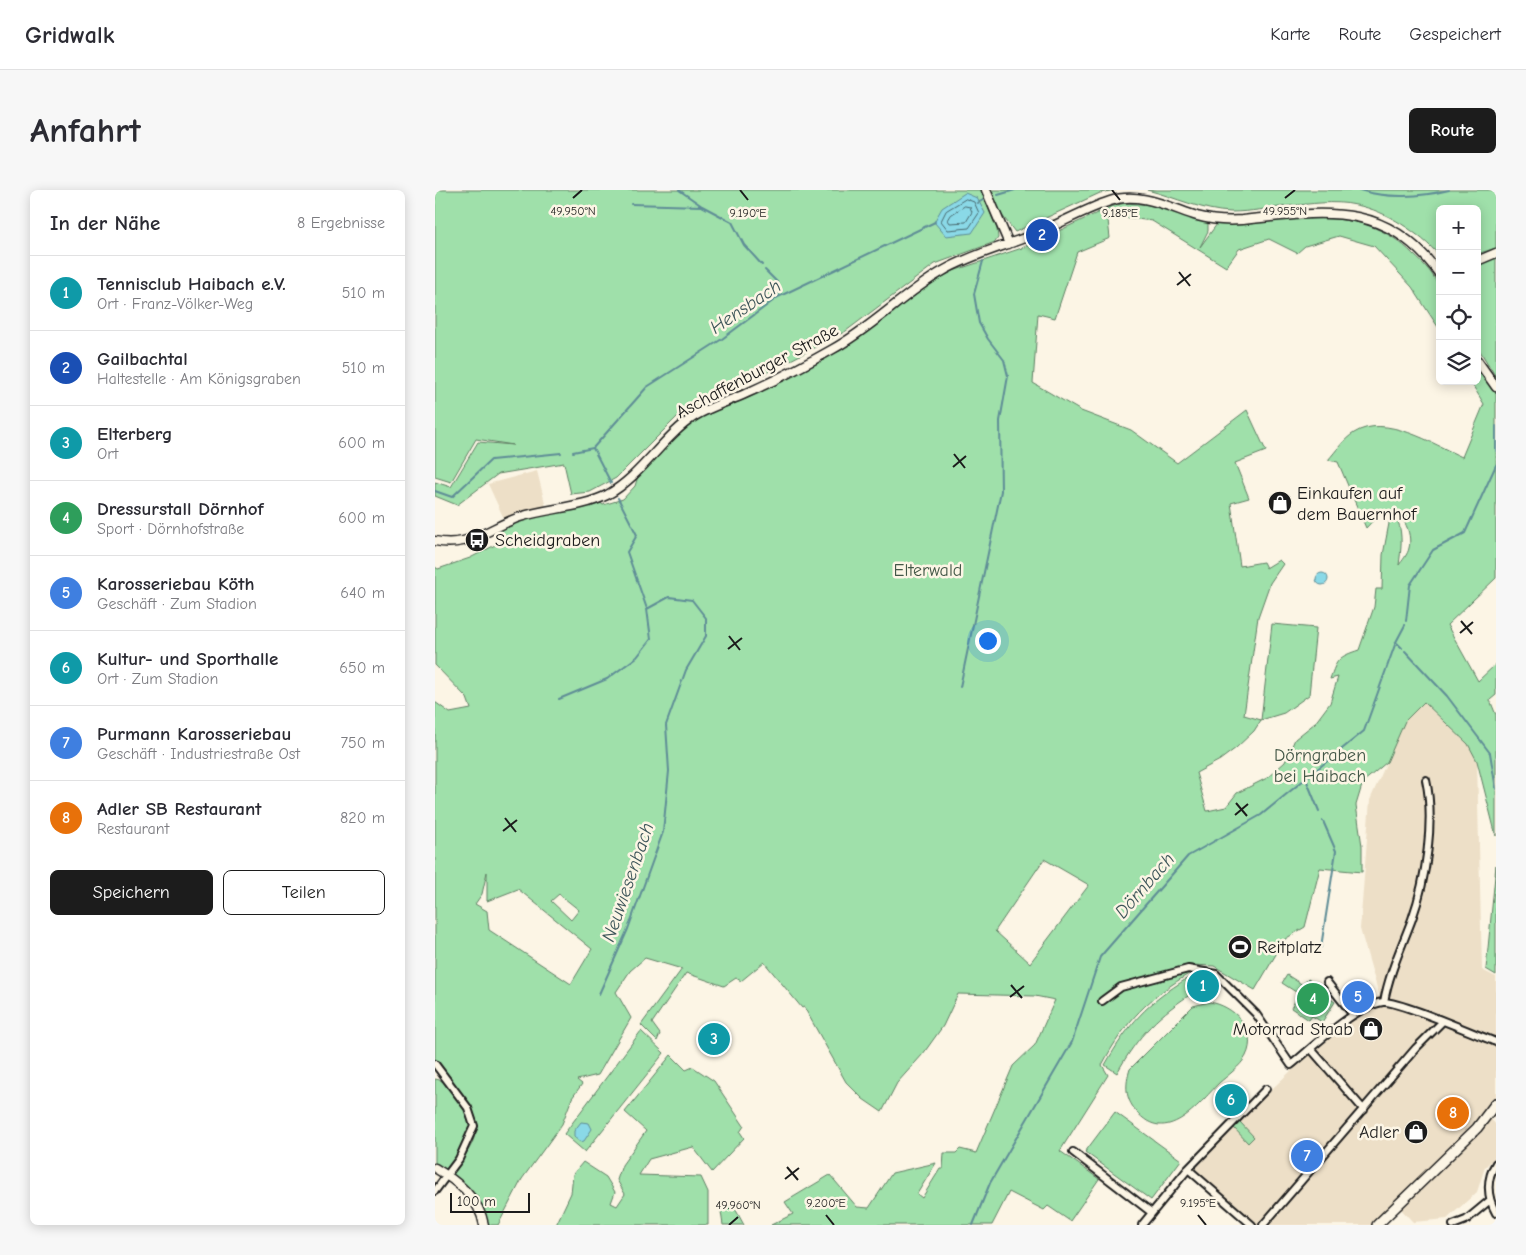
<!DOCTYPE html>
<html lang="de">
<meta charset="utf-8">
<style>
:root{--surface:#fff;--page:#f7f7f7;--text:#2b2b33;--muted:#7c7c81;--line:#e1e1e2;--accent:#1c1c1c}
body{margin:0;font-family:"Comic Neue",sans-serif;background:var(--page);color:var(--text)}
.controls{position:absolute;right:15px;top:15px;display:grid;overflow:hidden;border-radius:8px;box-shadow:0 2px 12px #0003}
.controls button{width:45px;height:45px;display:grid;place-items:center;padding:0;border:0;border-bottom:1px solid var(--line);background:var(--surface);color:var(--text);font:25px sans-serif}
.scale{position:absolute;left:15px;bottom:12px;width:80px;box-sizing:border-box;padding-left:5px;border:2px solid #1c1c1c;border-top:0;font-size:14px;line-height:18px;white-space:nowrap;color:#1c1c1c;-webkit-text-stroke:4px #fcf5e5;paint-order:stroke}
.you{position:absolute;left:552px;top:450px;width:18px;height:18px;margin:-12px;border:4px solid #fff;border-radius:50%;background:#1a73e8;box-shadow:0 0 0 8px #1a73e833}
.badge{display:grid;place-items:center;width:32px;height:32px;border-radius:50%;background:var(--accent);color:#fff;font-size:16px;font-weight:700}
.pin{position:absolute;translate:-50% -50%;border:2px solid #fff;box-shadow:0 1px 5px #0006}
.list{margin:0;padding:0;list-style:none}
h2{display:flex;justify-content:space-between;align-items:center;height:65px;margin:0;padding:0 20px;font-size:21px}
h2 small{font-size:16px;font-weight:400;color:var(--muted)}
.list li{display:grid;grid-template-columns:32px 1fr auto;gap:15px;align-items:center;box-sizing:border-box;height:75px;padding:0 20px;border-top:1px solid var(--line)}
.list b{display:block;font-size:19px;white-space:nowrap}
.list p{margin:0;font-size:16px;white-space:nowrap;color:var(--muted)}
.list em{font-size:16px;font-style:normal;color:var(--muted)}
.actions{display:flex;gap:10px;padding:15px 20px}
.actions a{flex:1;padding:11px 0;border:1px solid var(--accent);border-radius:8px;text-align:center;font-size:18px;color:var(--accent)}
.actions .main{background:var(--accent);color:#fff}
.icon{flex:none;width:28px;height:28px;fill:none;stroke:currentColor;stroke-width:2;stroke-linecap:round;stroke-linejoin:round}
.map{position:relative;flex:none;width:1061px;height:1035px;overflow:hidden;border-radius:8px}
header{display:flex;align-items:center;gap:30px;box-sizing:border-box;height:70px;padding:0 25px;background:var(--surface);border-bottom:1px solid var(--line)}
header strong{font-size:24px}
nav{display:flex;gap:28px;margin-inline-start:auto;font-size:18px}
.intro{display:flex;align-items:center;justify-content:space-between;box-sizing:border-box;height:120px;padding:0 30px}
h1{margin:0;font-size:35px}
.button{padding:12px 22px;border-radius:8px;background:var(--accent);color:#fff;font-size:18px;font-weight:700}
main{display:flex;gap:30px;padding:0 30px}
aside{flex:1;background:var(--surface);border-radius:8px;box-shadow:0 2px 12px #0003}
.map>svg:first-child{display:block}
</style>
<header>
<strong>Gridwalk</strong>
<nav><a>Karte</a><a>Route</a><a>Gespeichert</a></nav>
</header>
<div class="intro"><h1>Anfahrt</h1><a class="button">Route</a></div>
<main>
<aside>
<h2>In der Nähe<small>8 Ergebnisse</small></h2>
<ul class="list">
<li><span class="badge" style="background:#0f9aa8">1</span><div><b>Tennisclub Haibach e.V.</b><p>Ort · Franz-Völker-Weg</p></div><em>510 m</em></li>
<li><span class="badge" style="background:#1a4fb4">2</span><div><b>Gailbachtal</b><p>Haltestelle · Am Königsgraben</p></div><em>510 m</em></li>
<li><span class="badge" style="background:#0f9aa8">3</span><div><b>Elterberg</b><p>Ort</p></div><em>600 m</em></li>
<li><span class="badge" style="background:#2e9e5b">4</span><div><b>Dressurstall Dörnhof</b><p>Sport · Dörnhofstraße</p></div><em>600 m</em></li>
<li><span class="badge" style="background:#3f7fe0">5</span><div><b>Karosseriebau Köth</b><p>Geschäft · Zum Stadion</p></div><em>640 m</em></li>
<li><span class="badge" style="background:#0f9aa8">6</span><div><b>Kultur- und Sporthalle</b><p>Ort · Zum Stadion</p></div><em>650 m</em></li>
<li><span class="badge" style="background:#3f7fe0">7</span><div><b>Purmann Karosseriebau</b><p>Geschäft · Industriestraße Ost</p></div><em>750 m</em></li>
<li><span class="badge" style="background:#e8710a">8</span><div><b>Adler SB Restaurant</b><p>Restaurant</p></div><em>820 m</em></li>
</ul>
<div class="actions"><a class="main">Speichern</a><a>Teilen</a></div>
</aside>
<div class="map">
<svg width="1061" height="1035" viewBox="0 0 1061 1035">
<rect width="100%" height="100%" fill="#fcf5e5"/>
<filter id="ink" filterUnits="userSpaceOnUse"><feTurbulence type="fractalNoise" baseFrequency=".02" numOctaves="2"/><feDisplacementMap in="SourceGraphic" scale="10" xChannelSelector="R" yChannelSelector="G"/><feConvolveMatrix kernelMatrix="1 2 1 2 8 2 1 2 1" color-interpolation-filters="sRGB"/></filter>
<g filter="url(#ink)">
<path fill="#eddfc7" d="M102 281 112 321 71 333 53 294Z
M989 512 1033 554 1042 571 1047 780 1061 787V921L1056 929 1061 935V966L1050 977 1042 1002 1012 1029 978 1032 963 1016 942 1035H817L753 979 859 878 944 805 925 739 935 610 970 531Z"/>
<path fill="#9fe0aa" stroke="#5e7e63" fill-rule="evenodd" d="M0 0H546L562 39 563 48 560 52 500 74 411 141 327 185 249 220 181 288 155 302 136 304 129 273 63 284 22 315 0 306V292L16 297 43 252 78 255 41 249 16 292 0 287Z
M556 0H681L665 3 580 42 566 24Z
M712 0H1061V58L1042 64V19H1005V66C984 43 952 21 921 15 899 10 875 14 853 16 834 18 815 22 796 22 767 21 740 7 712 0Z
M690 13 718 15 773 33V41L765 57 782 34C851 36 923 7 979 65 989 74 1000 85 1004 98 1008 110 1005 128 1005 140L977 97 939 56 904 46 870 56 862 63 834 49 804 59 791 77 717 31 679 26 673 30 675 48 642 62 620 128 603 124 598 193 646 221 696 240 742 273 812 220 831 261 800 273 814 308 796 313 805 376 828 372 831 378 844 370 848 374 835 393 823 427 809 525 826 530 837 434 881 438 874 505 849 523 826 530 819 541 801 558 785 570 761 583 772 621 791 617 802 603 832 588 850 572 860 549 880 533 895 513 903 487 895 489C902 469 903 467 924 460L939 417 941 399H947L948 365 955 328 963 331C968 346 966 359 964 375 967 371 973 364 974 358 978 344 967 316 949 322 943 324 936 333 931 338L903 272 893 270C901 261 909 249 919 243 950 223 998 254 1027 267L1049 214 1035 191H1042V176L1061 203V388L1012 435 1043 491 1061 474V505L1055 510 1061 525V646L1042 571 1033 554 989 512 970 531 952 572 928 592 921 615 927 656V682L885 678 870 737 850 749 820 800 779 776 756 775 692 792 682 801 757 782C713 808 691 830 667 875L673 885 625 961 664 989 635 1031 613 1016 609 1020 574 1002 557 1035H336L358 1024 350 1012 395 985 422 1017 434 1018 457 983 501 973 482 1004 487 1008 505 979H508L509 963H521L525 959 541 963 578 876 600 855 620 810 600 806 523 804 508 836 488 864 462 893 447 922 428 909 411 892 369 817 367 818 329 772 306 791 301 788 289 796 251 783 217 833 225 844 222 851 206 835 247 779 210 768 195 781 181 802 196 828 163 885 142 890 147 894 137 908 127 934 87 989 63 1035H53C45 1010 36 1001 16 984 24 973 35 961 39 948 48 920 15 890 0 870V512L15 523 36 519 32 508 0 475V377L3 379 35 368 68 351 64 336 71 333 163 311 168 315 188 309 200 296 204 283 248 239 263 228 315 207 408 159 494 95 518 81 587 58 675 17ZM609 669 654 695 595 773 560 741ZM52 682V711L83 699 157 759 136 794 54 740 52 721 40 714 47 704ZM124 704 144 720 136 730 116 711Z
M1061 68V187L1042 156V75Z
M1061 675V785L1051 779Z
M852 785 868 795 873 789 892 801 890 805 900 812 887 832 877 826 874 830 856 818 864 804 847 793Z
M753 788 761 801C724 824 703 845 682 883L670 875C694 833 712 813 753 788Z
M774 812C798 815 824 840 811 866 806 876 792 886 784 893 763 915 731 957 701 921 690 908 690 895 695 879L758 816Z
M206 841 229 863 150 962 129 944Z
M236 865 251 880 258 877 279 891 309 936 305 942 309 948 277 982 258 957 214 969 204 985 266 987 273 1002V1035H121L136 1003 138 984 148 972 171 987 180 1002 176 1013 182 1016 190 1004 182 990 187 975 211 941 190 922Z
M0 889C8 890 13 895 19 901 47 931 32 953 12 981L0 975Z
M680 922 746 970 716 1010 650 962Z
M805 932 819 947 813 953 799 938Z
M297 1013 309 1035H288L285 1015Z"/>
<path fill="#8ad9e7" stroke="#5e8d96" d="M530 3 542 8 550 23 537 43 511 46 499 32 507 18Z
M881 389a6 6 0 1 1 12 0a6 6 0 1 1-12 0Z
M146 932 154 933 157 939 149 951 145 952 139 947V941Z"/>
<g fill="none" stroke-linecap="round" stroke-linejoin="round">
<path stroke="#48686d" stroke-width="1" d="M531 9 539 12 544 23 534 38 513 40 506 31 511 21Z
M530 16 535 17 537 22 531 32 515 33 513 30 516 25Z"/>
<path stroke="#5e8d96" stroke-width="2" d="M244 0 267 16 297 32 309 55 327 75
M925 0C952 9 986 7 1014 0
M563 5 580 0
M543 13 548 10
M196 14 266 16
M330 80 342 92 343 107
M1061 236V261
M158 258 176 293
M138 262 158 258 212 197 287 149 343 107 500 32
M0 301 17 307 56 270 126 263
M971 431 975 395 998 360 1030 343 1061 275
M962 453 967 458
M970 461 1012 506 1055 563 1061 599
M525 497 566 301 565 231 573 186 569 170 553 149 544 133 539 104 548 71
M124 509 172 489 202 467 216 449 212 419
M871 589 884 621
M886 757 901 661 888 631
M164 804 193 739 228 642 234 581 231 535 251 480 271 446V428L257 410 234 407 212 419 192 362 202 345 183 308
M538 1035 555 993 637 852 665 767 753 666 826 625 929 541 961 452 970 435"/>
<g stroke="#1c1c1c" stroke-width="10">
<path id="minor" d="M892 792 918 825
M667 811 686 797 753 779 781 784 821 824 856 875C878 857 920 816 948 812 962 810 1042 845 1061 852
M949 812C954 783 967 756 977 729 991 690 1000 630 991 590
M876 859 929 920
M0 874 33 918 39 936 24 969 0 1001
M638 962 716 1022
M1061 973C1051 989 1052 1007 1061 1023
M753 979 817 1035
M707 1035 753 979 831 899
M828 1035 981 858 1007 832
M1018 1035 1031 1030 1054 1011"/>
</g>
<g stroke="#1c1c1c" stroke-width="11">
<path id="tertiary" d="M551 0 574 54
M1042 71 1061 63
M1042 170 1061 197
M0 351C9 353 19 353 28 351 48 347 66 333 85 327 113 318 146 318 172 305 207 286 227 247 260 226 276 216 295 211 312 203 341 190 370 175 398 159 438 137 469 103 508 81 535 65 568 57 597 45 623 35 648 20 675 11 704 1 734 17 762 26 776 30 792 31 807 30 887 22 952 9 1005 85
M0 978C22 991 44 1008 49 1035"/>
</g>
<g stroke="#1c1c1c" stroke-width="12">
<path id="secondary" d="M942 1035 1042 938 1061 913"/>
</g>
<use href="#minor" stroke="#fcf5e5" stroke-width="6"/>
<use href="#tertiary" stroke="#fcf5e5" stroke-width="8"/>
<use href="#secondary" stroke="#fcf5e5" stroke-width="9"/>
</g>
</g>
<path fill="none" stroke="#1c1c1c" stroke-width="2" d="M305 0 313 10M677 0 685 10M138 8 147 0M850 8 860 0M744 82 755 96M742 95 756 84M519 264 530 278M518 277 531 266M1026 431 1037 444M1025 443 1038 432M294 446 305 460M293 459 307 448M801 613 812 626M800 625 813 614M70 628 81 642M68 641 82 630M576 795 587 808M575 807 589 796M352 977 363 990M350 989 364 978M391 1025 399 1035M763 1025 771 1035M294 1035 303 1027"/>
<defs>
<g id="shop-disc" transform="scale(1.25)"><circle r="9.5" fill="#1c1c1c" stroke="#fcf5e5"/><path d="M-5-2.5h2.3a2.7 3.5 0 0 1 5.4 0H5L5.5 6h-11ZM-1.5-2.5h3a1.5 2.3 0 0 0-3 0Z" fill="#fff"/></g>
<g id="bus-disc" transform="scale(1.25)"><circle r="9.5" fill="#1c1c1c" stroke="#fcf5e5"/><path d="M-5-6H5V4H4V6H2V4H-2V6H-4V4H-5ZM-3.5-4V0h7V-4ZM-3.5 1.2v1.5H-2V1.2ZM2 1.2v1.5H3.5V1.2Z" fill="#fff"/></g>
<g id="stadium-disc" transform="scale(1.25)"><circle r="9.5" fill="#1c1c1c" stroke="#fcf5e5"/><path d="M0-5a6.5 5 0 1 0 0 10a6.5 5 0 1 0 0-10ZM-3.5-1.8h7v3.6h-7Z" fill="#fff"/></g>
</defs>
<g fill-rule="evenodd">
<use href="#shop-disc" x="845" y="313"/>
<use href="#bus-disc" x="42" y="350"/>
<use href="#stadium-disc" x="805" y="757"/>
<use href="#shop-disc" x="936" y="839"/>
<use href="#shop-disc" x="981" y="942"/>
</g>
<g text-anchor="middle" stroke-width="5" stroke-linejoin="round" paint-order="stroke">
<g font-size="18" fill="#1c1c1c" stroke="#fcf5e5">
<text transform="translate(322 181) rotate(-28)" y="6">Aschaffenburger Straße</text>
</g>
<g font-size="18" fill="#1c1c1c" stroke="#fcf5e5" text-anchor="start">
<text x="862" y="309">Einkaufen auf<tspan x="862" dy="21">dem Bauernhof</tspan></text>
<text x="60" y="356">Scheidgraben</text>
<text x="822" y="763">Reitplatz</text>
<text x="918" y="845" text-anchor="end">Motorrad Staab</text>
<text x="964" y="948" text-anchor="end">Adler</text>
</g>
<g font-size="18" fill="#435747" stroke="#fcf5e5">
<text x="493" y="386">Elterwald</text>
<text x="885" y="571">Dörngraben<tspan x="885" dy="21">bei Haibach</tspan></text>
</g>
<g font-size="19" font-style="italic" fill="#3d5559" stroke="#fcf5e5">
<text transform="translate(310 116) rotate(-34)" y="7">Hensbach</text>
<text transform="translate(192 692) rotate(-71)" y="7">Neuwiesenbach</text>
<text transform="translate(709 695) rotate(-49)" y="7">Dörnbach</text>
</g>
</g>
<g font-size="12" text-anchor="middle" fill="#1c1c1c" stroke="#fcf5e5" stroke-width="5" stroke-linejoin="round" paint-order="stroke">
<text x="138" y="25">49.950°N</text>
<text x="850" y="25">49.955°N</text>
<text x="313" y="27">9.190°E</text>
<text x="685" y="27">9.185°E</text>
<text x="391" y="1017">9.200°E</text>
<text x="763" y="1017">9.195°E</text>
<text x="303" y="1019">49.960°N</text>
</g>
</svg>
<div class="controls">
<button>+</button>
<button>−</button>
<button><svg class="icon" aria-label="locate" viewBox="0 0 24 24"><circle cx="12" cy="12" r="6"/><path d="M12 2v4M12 18v4M2 12h4M18 12h4"/></svg></button>
<button><svg class="icon" aria-label="layers" viewBox="0 0 24 24"><path d="M12 4l9 5-9 5-9-5zM3 14l9 5 9-5"/></svg></button>
</div>
<div class="scale">100 m</div>
<div class="you"></div>
<div class="pin badge" style="left:768px;top:796px;background:#0f9aa8">1</div>
<div class="pin badge" style="left:607px;top:45px;background:#1a4fb4">2</div>
<div class="pin badge" style="left:279px;top:849px;background:#0f9aa8">3</div>
<div class="pin badge" style="left:878px;top:809px;background:#2e9e5b">4</div>
<div class="pin badge" style="left:923px;top:807px;background:#3f7fe0">5</div>
<div class="pin badge" style="left:796px;top:910px;background:#0f9aa8">6</div>
<div class="pin badge" style="left:872px;top:966px;background:#3f7fe0">7</div>
<div class="pin badge" style="left:1018px;top:923px;background:#e8710a">8</div>
</div>
</main>
